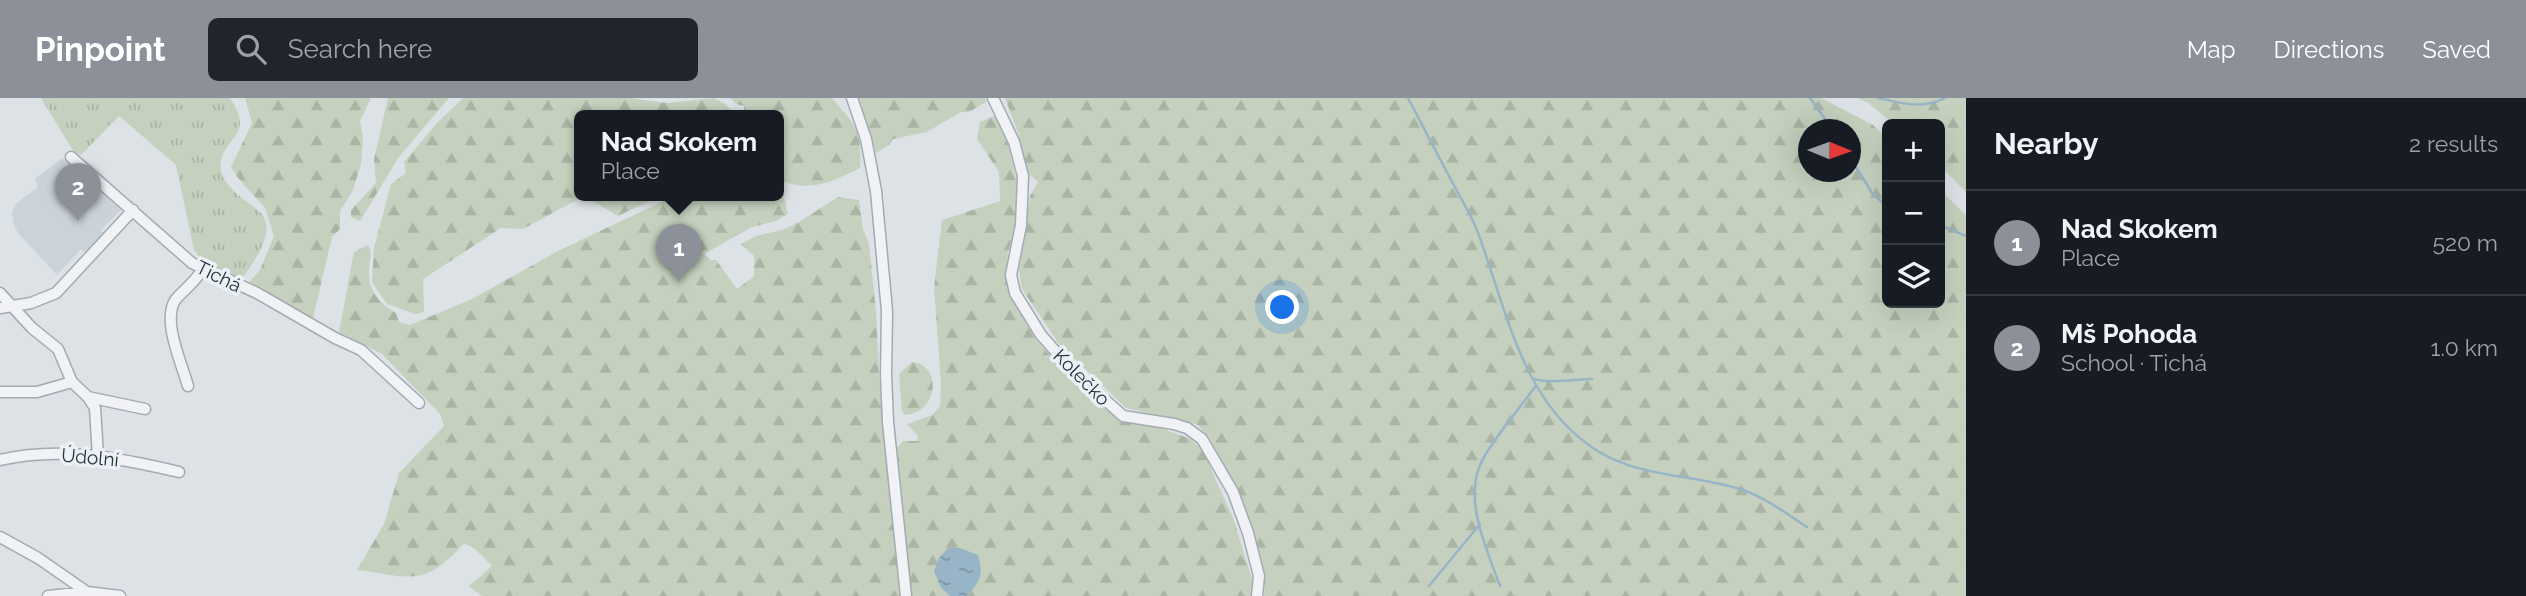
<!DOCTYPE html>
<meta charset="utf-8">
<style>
:root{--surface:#171b24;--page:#20242c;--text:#f1f3f6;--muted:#9ea1a6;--line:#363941;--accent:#8c9099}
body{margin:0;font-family:Raleway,sans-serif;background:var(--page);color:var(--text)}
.controls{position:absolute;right:21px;top:21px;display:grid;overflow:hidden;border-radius:10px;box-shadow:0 7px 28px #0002}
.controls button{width:63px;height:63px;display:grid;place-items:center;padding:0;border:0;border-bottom:2px solid var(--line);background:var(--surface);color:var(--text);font:35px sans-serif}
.compass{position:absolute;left:1798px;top:21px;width:63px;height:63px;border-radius:50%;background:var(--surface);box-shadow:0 7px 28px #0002;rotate:91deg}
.you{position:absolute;left:1283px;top:210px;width:24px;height:24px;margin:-18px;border:5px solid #fff;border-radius:50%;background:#1a73e8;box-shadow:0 0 0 10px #1a73e833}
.badge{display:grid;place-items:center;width:46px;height:46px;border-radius:50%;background:var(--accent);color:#fff;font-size:23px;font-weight:700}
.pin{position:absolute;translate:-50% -58px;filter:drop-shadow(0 2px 4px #0008)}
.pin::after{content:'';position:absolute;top:37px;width:24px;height:21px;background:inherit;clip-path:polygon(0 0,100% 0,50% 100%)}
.popup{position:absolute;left:574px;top:12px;width:210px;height:91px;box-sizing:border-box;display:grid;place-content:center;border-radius:10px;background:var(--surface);filter:drop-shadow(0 2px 5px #0005);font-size:23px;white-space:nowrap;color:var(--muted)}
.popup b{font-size:26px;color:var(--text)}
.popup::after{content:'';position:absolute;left:50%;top:100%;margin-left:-14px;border:14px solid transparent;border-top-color:var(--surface)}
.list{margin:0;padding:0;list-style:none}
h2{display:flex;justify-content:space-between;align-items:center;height:91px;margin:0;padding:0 28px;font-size:30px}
h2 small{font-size:23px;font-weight:400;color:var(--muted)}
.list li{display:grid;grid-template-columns:46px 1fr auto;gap:21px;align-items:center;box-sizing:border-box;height:105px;padding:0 28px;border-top:2px solid var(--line)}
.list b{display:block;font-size:26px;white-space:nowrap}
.list p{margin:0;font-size:23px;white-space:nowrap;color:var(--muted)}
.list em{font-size:23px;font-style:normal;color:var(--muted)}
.icon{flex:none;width:38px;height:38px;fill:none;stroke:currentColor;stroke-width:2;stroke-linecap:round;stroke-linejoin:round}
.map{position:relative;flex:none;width:1966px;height:498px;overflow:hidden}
header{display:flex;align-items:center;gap:42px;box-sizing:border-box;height:98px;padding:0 35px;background:var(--accent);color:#fff}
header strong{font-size:33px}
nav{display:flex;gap:38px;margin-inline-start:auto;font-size:24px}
.search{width:490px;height:63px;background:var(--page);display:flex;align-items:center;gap:18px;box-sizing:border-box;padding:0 24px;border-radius:10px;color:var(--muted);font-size:26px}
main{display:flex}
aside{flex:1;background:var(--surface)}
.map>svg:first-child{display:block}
</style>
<header>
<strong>Pinpoint</strong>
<div class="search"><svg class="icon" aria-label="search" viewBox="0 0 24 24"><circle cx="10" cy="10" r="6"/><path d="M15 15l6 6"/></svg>Search here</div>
<nav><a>Map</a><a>Directions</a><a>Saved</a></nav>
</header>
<main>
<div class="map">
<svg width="1966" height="498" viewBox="0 0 1966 498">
<defs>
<pattern id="grass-tufts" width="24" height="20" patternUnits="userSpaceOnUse" patternTransform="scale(1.75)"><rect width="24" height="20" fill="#c5d1be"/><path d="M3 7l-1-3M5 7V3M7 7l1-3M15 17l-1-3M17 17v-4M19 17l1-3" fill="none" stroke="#a9b4a4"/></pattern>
<pattern id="forest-firs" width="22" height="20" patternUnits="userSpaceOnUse" patternTransform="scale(1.75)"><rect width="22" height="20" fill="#c5d1be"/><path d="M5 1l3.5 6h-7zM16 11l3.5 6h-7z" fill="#a9b4a4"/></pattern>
<pattern id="water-ripples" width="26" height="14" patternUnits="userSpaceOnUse" patternTransform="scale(1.75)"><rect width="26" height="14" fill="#98b5c7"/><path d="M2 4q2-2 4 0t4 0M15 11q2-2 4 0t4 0" fill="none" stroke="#7c94a3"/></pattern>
</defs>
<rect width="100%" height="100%" fill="#dde2e7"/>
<path fill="#cbd2d9" d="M62 60 121 112 101 132 105 137 87 156 81 151 57 177 19 136 14 128 12 114 17 105 38 89 35 81Z"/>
<path fill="url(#grass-tufts)" d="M41 0H230C258 42 217 38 221 73 222 80 227 85 232 91 241 101 252 106 261 115 277 133 254 163 244 178 225 182 204 167 194 152L176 67 119 18 81 57 74 54Z"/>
<path fill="url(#forest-firs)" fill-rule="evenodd" d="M245 0H371L360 23 363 38 361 66 353 92 340 113V131L332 139 313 220 248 186 260 172 274 138 265 110 238 80 231 69 252 25Z
M388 0H449L399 59 360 123 351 119V112L376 85 374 61Z
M463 0H630L667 5 713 0 724 5 737 18H579V98H584L523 131 501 130 423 181 424 214 415 216 387 206 372 184 374 150 391 86 406 75 404 64 437 25Z
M730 0H832C856 29 862 30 860 70 832 84 810 95 779 82V18H744V8L736 6Z
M859 0H985L986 4 969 14H961L927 34 893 41 889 47 876 55Z
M1005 0H1821L1873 27 1887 41V205H1940V92L1966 117V498H1264L1265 478 1242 404 1210 341 1198 327 1126 310 1059 246 1022 191 1019 172 1030 98 1038 84 1027 74 1019 38ZM1808 32H1850V74H1808Z
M1857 0H1966V94L1940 68V26H1894L1868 5Z
M996 17 1006 38 1018 89V115L1008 156 1006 176 1009 195 1034 239 1072 283 1121 323 1163 331 1191 341 1203 353 1233 420 1252 481 1251 498H911L896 351 903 343H918L917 337 907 326 932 317 940 308 941 286 934 189 942 122 1000 103 999 74 977 41 980 24Z
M779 92 783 95 788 116 776 123 752 129 704 156 711 162H716L737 191 754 178V158L741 146 756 138 782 132 799 124 838 99 859 102 863 131 869 146 876 214 879 277 900 498H482L469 488 492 468 475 451 464 445C425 490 410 479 357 472L384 426 399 375 444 328 440 316 382 256 339 234 354 154 368 147C373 155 370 160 369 169 367 191 378 205 396 215L399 224 410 227 474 200 556 154 674 98H779Z
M584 98H660L618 118Z
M912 264C943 267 938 315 905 317L902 313 899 276Z"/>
<path fill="url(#water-ripples)" d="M948 450H960L978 457C984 476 980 484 967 498H950L941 490 934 473 939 460Z"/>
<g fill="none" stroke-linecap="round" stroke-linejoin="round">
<path stroke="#98b5c7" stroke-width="2.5" d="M1408 0C1424 30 1439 60 1455 89 1462 103 1471 117 1477 132 1506 209 1521 304 1596 352 1640 380 1693 376 1743 392 1766 400 1787 416 1807 429
M1810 0 1833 32
M1878 0C1902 5 1923 12 1945 0
M1850 59 1872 95 1887 109
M1940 127 1966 138
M1533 281C1553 286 1572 281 1592 281
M1429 488 1480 426
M1500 488C1486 449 1461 398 1484 359 1499 334 1518 312 1535 289"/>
<g stroke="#a3aab1" stroke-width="13">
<path id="minor" d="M852 0 866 41 876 93 887 213 886 277 888 324 906 498
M993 0 1014 44 1023 78 1021 127 1011 177 1015 195 1041 237 1073 273 1123 318 1174 326 1187 330 1202 341 1233 394 1248 435 1259 478 1257 498
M71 59 192 165 257 195 335 240 361 252 419 305
M0 195 32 230 58 251 72 284 88 299 145 311
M0 210 31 205 56 195 133 112
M188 288C182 266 161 221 176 201 185 191 195 184 202 172
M0 294H37L72 284
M88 299 95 310 98 358
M0 362C60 348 120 360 179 374
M0 439 38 460 87 494
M48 498 87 494 120 498"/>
</g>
<use href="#minor" stroke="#f0f2f5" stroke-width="10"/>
</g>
<g text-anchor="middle" stroke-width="7" stroke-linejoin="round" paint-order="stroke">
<g font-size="19" fill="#27323d" stroke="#ecf1f5">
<text transform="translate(219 178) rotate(26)" y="7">Tichá</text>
<text transform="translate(1082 279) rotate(45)" y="7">Kolečko</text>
<text transform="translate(90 359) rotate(5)" y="7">Údolní</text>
</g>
</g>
</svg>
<div class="controls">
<button>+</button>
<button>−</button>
<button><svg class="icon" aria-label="layers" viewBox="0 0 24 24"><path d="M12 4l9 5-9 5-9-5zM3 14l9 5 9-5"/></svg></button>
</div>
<svg class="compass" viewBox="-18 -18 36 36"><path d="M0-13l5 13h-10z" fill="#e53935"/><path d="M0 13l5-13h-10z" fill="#9ea1a6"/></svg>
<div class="you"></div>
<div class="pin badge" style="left:679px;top:184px">1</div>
<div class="popup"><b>Nad Skokem</b>Place</div>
<div class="pin badge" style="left:78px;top:123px">2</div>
</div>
<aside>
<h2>Nearby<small>2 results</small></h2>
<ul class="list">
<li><span class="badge">1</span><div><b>Nad Skokem</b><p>Place</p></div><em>520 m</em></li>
<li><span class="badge">2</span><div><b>Mš Pohoda</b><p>School · Tichá</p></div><em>1.0 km</em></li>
</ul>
</aside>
</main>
